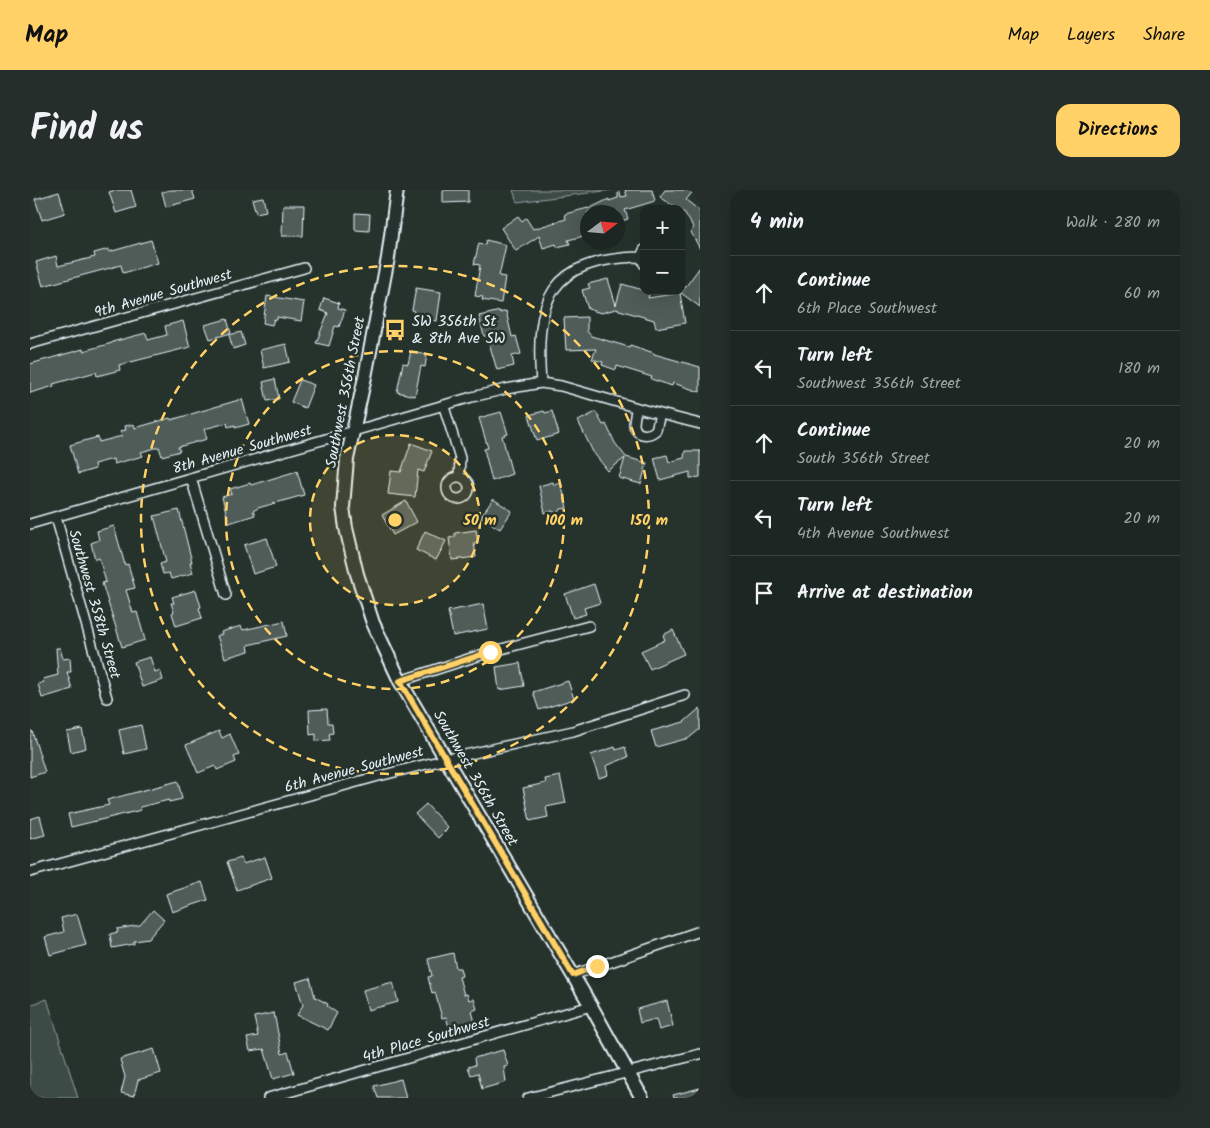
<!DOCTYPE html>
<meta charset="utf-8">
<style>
:root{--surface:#1c2622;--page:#252e2a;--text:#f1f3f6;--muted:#a0a5a5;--line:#3a4340;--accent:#ffd166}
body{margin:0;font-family:Kalam,sans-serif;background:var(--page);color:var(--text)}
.controls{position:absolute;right:15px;top:15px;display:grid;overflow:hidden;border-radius:10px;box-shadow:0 5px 20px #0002}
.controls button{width:45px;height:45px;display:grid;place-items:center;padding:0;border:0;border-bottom:1px solid var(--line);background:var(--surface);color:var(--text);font:25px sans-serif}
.compass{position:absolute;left:550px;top:15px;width:45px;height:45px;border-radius:50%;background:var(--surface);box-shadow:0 5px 20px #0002;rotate:74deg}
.stop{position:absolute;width:15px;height:15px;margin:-11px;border:4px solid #ffd166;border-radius:50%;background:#fff}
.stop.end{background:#ffd166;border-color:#fff;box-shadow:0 1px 5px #0008}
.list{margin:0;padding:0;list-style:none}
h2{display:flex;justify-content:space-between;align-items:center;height:65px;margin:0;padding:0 20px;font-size:21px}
h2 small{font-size:16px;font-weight:400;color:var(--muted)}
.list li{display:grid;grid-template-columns:32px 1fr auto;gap:15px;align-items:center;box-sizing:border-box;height:75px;padding:0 20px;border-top:1px solid var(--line)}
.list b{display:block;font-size:19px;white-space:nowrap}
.list p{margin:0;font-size:16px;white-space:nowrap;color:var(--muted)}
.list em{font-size:16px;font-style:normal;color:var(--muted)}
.icon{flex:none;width:28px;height:28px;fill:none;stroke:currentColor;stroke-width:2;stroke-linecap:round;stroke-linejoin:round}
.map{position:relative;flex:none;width:670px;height:908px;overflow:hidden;border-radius:15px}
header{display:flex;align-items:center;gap:30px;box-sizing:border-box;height:70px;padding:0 25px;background:var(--accent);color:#111}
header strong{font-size:24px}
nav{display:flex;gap:28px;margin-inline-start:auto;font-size:18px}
.intro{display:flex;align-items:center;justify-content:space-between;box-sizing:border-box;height:120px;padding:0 30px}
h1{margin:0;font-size:35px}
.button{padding:12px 22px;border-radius:15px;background:var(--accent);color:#111;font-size:18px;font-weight:700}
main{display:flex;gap:30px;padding:0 30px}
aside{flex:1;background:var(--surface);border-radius:15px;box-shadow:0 5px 20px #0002}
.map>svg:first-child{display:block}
</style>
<header>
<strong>Map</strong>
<nav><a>Map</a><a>Layers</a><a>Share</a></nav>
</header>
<div class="intro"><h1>Find us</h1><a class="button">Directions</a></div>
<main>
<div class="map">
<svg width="670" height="908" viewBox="0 0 670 908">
<rect width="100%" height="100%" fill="#26332d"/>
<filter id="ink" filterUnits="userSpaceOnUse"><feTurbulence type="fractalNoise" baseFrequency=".02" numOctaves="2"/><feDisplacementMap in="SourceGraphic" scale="10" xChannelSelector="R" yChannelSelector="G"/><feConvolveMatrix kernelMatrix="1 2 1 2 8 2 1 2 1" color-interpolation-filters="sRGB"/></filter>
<g filter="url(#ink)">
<path fill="#3e4b47" stroke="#939ea0" d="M483 0H582L487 12Z
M17 809 48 908H0V815Z"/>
<path fill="#505c59" stroke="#e8f1f8" d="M85 0H101L106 17 86 23 79 2Z
M140 0H162L165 9 136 17 132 2Z
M413 0H438V12L413 13Z
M595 0H622L625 11 595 20 598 29 588 32V22H558V45L538 50 540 54 527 57 526 54 513 58 509 46 486 61 471 38 488 26 492 31 496 28 503 39 536 29 535 24 558 18V19L579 9V11L588 8V3L590 2 591 7 597 6Z
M635 0H664L656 10 670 21V59L661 42 663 37 655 23 651 21V19H648L630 7Z
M29 2 35 23 12 30 5 9Z
M233 7 236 21 226 23 222 9Z
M253 15H274L273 46H252Z
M325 23 340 24 339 41 325 40Z
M121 50 128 73 93 83 91 75 13 96 6 72 26 66 28 76 65 67 64 63 79 59V62Z
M456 50 476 55 469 86 475 87 471 113 452 110 453 107 445 106 450 75 444 74 449 53 455 55Z
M670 77V117L651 103Z
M578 89 586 115 592 94 620 102 618 108 650 103 655 133 626 138 624 130 586 119 571 123 558 119 552 100 560 98 558 94Z
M386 98 411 102 407 131 383 128 384 121 382 120Z
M237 106 274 112 271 131 247 127V130L244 129 242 135 233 133Z
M294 108 309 113 308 118 315 120 309 137 305 136 299 156 286 153 298 123 290 120Z
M470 121V123L476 121 482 147 486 146 491 164 482 166 484 176 467 180 457 146H454L449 126Z
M557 127V141L561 146 599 157 600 155 624 163V164L670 177V202L643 193 642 196 621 189 622 187 587 176 586 180 572 175 573 172 562 169 566 159 536 160 534 128Z
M197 129 201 143 180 149 175 135Z
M153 131 160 157 89 175 90 180 67 186 66 182 23 194 24 196 0 203V174L53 159V161L82 153V152L116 143 118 150 137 145 135 136Z
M211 142 215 155 203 159 199 145Z
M256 154 260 172 234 178 230 160Z
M381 161 397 164 395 177 391 176 385 206 367 202 373 173 378 174Z
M245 189 249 209 237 211 233 192Z
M270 190 284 195 275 218 261 212Z
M212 209 219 234 205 238V235L198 237 197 233 174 239 177 249 148 257 150 261 132 266 129 257 111 262 113 266 84 274 83 269 64 274 65 279 48 284 40 255 68 247 69 252 92 246 90 241 96 240 95 236 104 234 105 238 140 228 141 230Z
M514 221 515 223 522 221 529 244 507 251 499 225Z
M471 222 478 244 472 246 482 284 462 291 454 259 458 258 449 228Z
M566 222 573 235 576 234 585 253 596 267 617 273 611 294 589 288 595 268 578 281 563 262 548 231Z
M381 253 402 261 394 282 388 280 385 307 358 304 361 281 371 282Z
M655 261H670V287L660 288V282L630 290 624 268 637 265 639 272 654 268Z
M267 281 274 305 228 318 223 321 225 325 199 333 192 307 202 304 200 299 220 293 221 295Z
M523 292 524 295 531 293 537 318 531 319 528 324 522 321 515 323 509 296Z
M463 309 482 321 470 339 451 327Z
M376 311 387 332 363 345 352 325Z
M149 320 162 372H160L163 383 141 389 139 383 133 384 130 374 136 372 124 326Z
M84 336 95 375 98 374 105 398 96 400 103 423 107 422 115 450 92 457 72 393 76 392 69 368 65 369 61 353 69 350 67 341Z
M446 340 448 353H444L446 367 422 370 419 348 425 347V343Z
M395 341 416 351 406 370 386 360Z
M237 348 246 377 223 384 214 355Z
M564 394 570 413 554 418 556 424 543 428 535 404Z
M166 400 171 417 169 418 172 428 146 436 142 423 144 422 141 413H144L142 407Z
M453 414 458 439 423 446 418 421Z
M254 431 257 446 218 455 219 461 195 468 187 446 192 444 191 442 211 436 213 440Z
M643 440 654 464 620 479 611 461 635 450 633 445Z
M26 458H30L33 469 40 468 41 482H37L42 499 12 508 8 494 14 492 13 489 28 485Z
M120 467 125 482 130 480 133 490 112 497 104 472Z
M490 473 494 496 469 500 466 477Z
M538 491 544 509 509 520 503 502Z
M670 518V539L659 548 626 557 621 541 654 532Z
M297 519 298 533H302L303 543 299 544 300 550 286 551V544L280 545 279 520Z
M111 535 116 559 94 564 89 540Z
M52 539 56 558 41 562 37 542Z
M0 541H2L15 582 0 587Z
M189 541 192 548 200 544 209 565 204 567 206 572 187 580 185 576 168 583 156 555Z
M585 557 586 560 595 557 598 567 576 576 578 585 569 588 561 565Z
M530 586 536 613 516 617 518 627 500 631 493 598 516 593 515 589Z
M148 591 152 609 139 612V610L110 617 111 620 41 637 38 624 79 615 77 610Z
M396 614 418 638 408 648 385 624Z
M10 626 15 645 0 649V629Z
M235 667 242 688 207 700 197 672 211 668 213 674Z
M172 692 178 710 142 722 136 704Z
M123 720 134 730 118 749 104 751V754L82 758 80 744 88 742 87 739 110 735Z
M47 724 56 755 20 765 15 747 34 742 31 728Z
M423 763 426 778H430L432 786 429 787 434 805 437 804 439 810 444 809 447 819 442 821 446 836 423 842 421 836 419 837 416 827 412 828 405 802 402 803 398 787 402 786 398 769Z
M280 788 285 807 298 814 297 816 307 823 298 840 267 825 273 815 266 792Z
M363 792 368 812 338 820 333 800Z
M637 811 643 836 629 840 626 829 610 833 607 819Z
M244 823 252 864 258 862 264 883 243 889 234 859 220 861 217 848 228 846 224 827Z
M124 859 131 883 108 890 104 906 91 903 95 887 90 869Z
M473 860 478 876 474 877 476 892 452 899 448 883 441 885 438 877 445 875 444 868Z
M371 889 376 908H348L344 896Z
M670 898V908H644L643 905Z"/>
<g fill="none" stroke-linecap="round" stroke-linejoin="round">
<g stroke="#e8f1f8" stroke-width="12">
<path id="minor" d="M614 60 611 67 614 74
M0 154 274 78
M511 193C505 110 518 69 611 67
M414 217 430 268 429 287
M606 218C606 223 604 229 604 234 605 246 618 247 626 240L630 224
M417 298a11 11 0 1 1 22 0a11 11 0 1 1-22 0Z
M161 288 196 405
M26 327 77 508
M0 334 442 207 476 199 511 193 531 196 615 220 670 234
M370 491 460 462 559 436
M0 682 345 587 417 569 543 541 655 505
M543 785 670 741
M238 908 561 816
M498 908 670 864"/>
</g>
<g stroke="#e8f1f8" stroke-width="16">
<path id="secondary" d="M367 0 358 68 335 187 317 269 313 317 316 338 327 384 343 433 370 491 561 816 612 908"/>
</g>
<use href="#minor" stroke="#26332d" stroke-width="9"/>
<use href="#secondary" stroke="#26332d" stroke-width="12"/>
</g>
</g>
<g fill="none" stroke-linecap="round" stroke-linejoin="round" filter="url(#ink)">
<path stroke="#ffd166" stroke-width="6" d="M460 462 370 491 543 785 567 776"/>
</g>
<circle cx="365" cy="330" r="85" fill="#ffd166" fill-opacity=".12"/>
<g fill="none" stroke="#ffd166" stroke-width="2.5" stroke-dasharray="9 6">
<circle cx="365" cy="330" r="85"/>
<circle cx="365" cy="330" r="169"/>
<circle cx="365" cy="330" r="254"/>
</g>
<defs>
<g id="bus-bare" transform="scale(1.725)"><path d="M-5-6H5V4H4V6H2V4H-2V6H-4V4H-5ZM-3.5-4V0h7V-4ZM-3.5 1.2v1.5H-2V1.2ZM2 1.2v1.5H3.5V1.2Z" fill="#ffd166" stroke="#26332d" stroke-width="2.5" paint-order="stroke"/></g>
</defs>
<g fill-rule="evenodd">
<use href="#bus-bare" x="365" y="140"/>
</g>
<g text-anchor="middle" stroke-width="5" stroke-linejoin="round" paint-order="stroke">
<g font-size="15" fill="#e8f1f8" stroke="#26332d">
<text transform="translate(133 103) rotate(-16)" y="5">9th Avenue Southwest</text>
<text transform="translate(315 202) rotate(-79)" y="5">Southwest 356th Street</text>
<text transform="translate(212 259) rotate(-16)" y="5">8th Avenue Southwest</text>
<text transform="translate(65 414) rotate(74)" y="5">Southwest 358th Street</text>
<text transform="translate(324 579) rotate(-15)" y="5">6th Avenue Southwest</text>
<text transform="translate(446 588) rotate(60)" y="5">Southwest 356th Street</text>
<text transform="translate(396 849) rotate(-16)" y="5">4th Place Southwest</text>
</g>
<g font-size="15" fill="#e8f1f8" stroke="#26332d" text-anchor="start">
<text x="382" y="136">SW 356th St<tspan x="382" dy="17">&amp; 8th Ave SW</tspan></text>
</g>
</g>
<circle cx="365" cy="330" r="8" fill="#ffd166" stroke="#26332d" stroke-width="2.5"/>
<g font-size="15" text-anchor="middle" font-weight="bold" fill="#ffd166" stroke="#26332d" stroke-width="5" stroke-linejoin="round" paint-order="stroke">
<text x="450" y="335">50 m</text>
<text x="534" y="335">100 m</text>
<text x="619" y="335">150 m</text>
</g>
</svg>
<div class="controls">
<button>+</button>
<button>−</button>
</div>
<svg class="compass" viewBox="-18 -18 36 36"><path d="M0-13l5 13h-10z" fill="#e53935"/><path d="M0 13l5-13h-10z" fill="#a0a5a5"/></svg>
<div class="stop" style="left:460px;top:462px"></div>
<div class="stop end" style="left:567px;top:776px"></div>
</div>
<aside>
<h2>4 min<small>Walk · 280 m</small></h2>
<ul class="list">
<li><svg class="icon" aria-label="ahead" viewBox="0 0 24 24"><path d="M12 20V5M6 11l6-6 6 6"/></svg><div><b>Continue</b><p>6th Place Southwest</p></div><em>60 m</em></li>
<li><svg class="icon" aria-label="left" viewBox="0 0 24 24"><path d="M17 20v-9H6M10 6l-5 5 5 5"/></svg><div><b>Turn left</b><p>Southwest 356th Street</p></div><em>180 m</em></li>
<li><svg class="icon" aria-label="ahead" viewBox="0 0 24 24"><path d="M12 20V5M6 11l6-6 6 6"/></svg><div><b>Continue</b><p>South 356th Street</p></div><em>20 m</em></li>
<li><svg class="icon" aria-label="left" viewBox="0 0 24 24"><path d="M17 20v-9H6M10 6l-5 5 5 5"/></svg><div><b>Turn left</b><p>4th Avenue Southwest</p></div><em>20 m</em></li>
<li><svg class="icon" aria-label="arrive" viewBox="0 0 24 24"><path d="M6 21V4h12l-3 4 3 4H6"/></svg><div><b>Arrive at destination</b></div></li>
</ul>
</aside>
</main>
